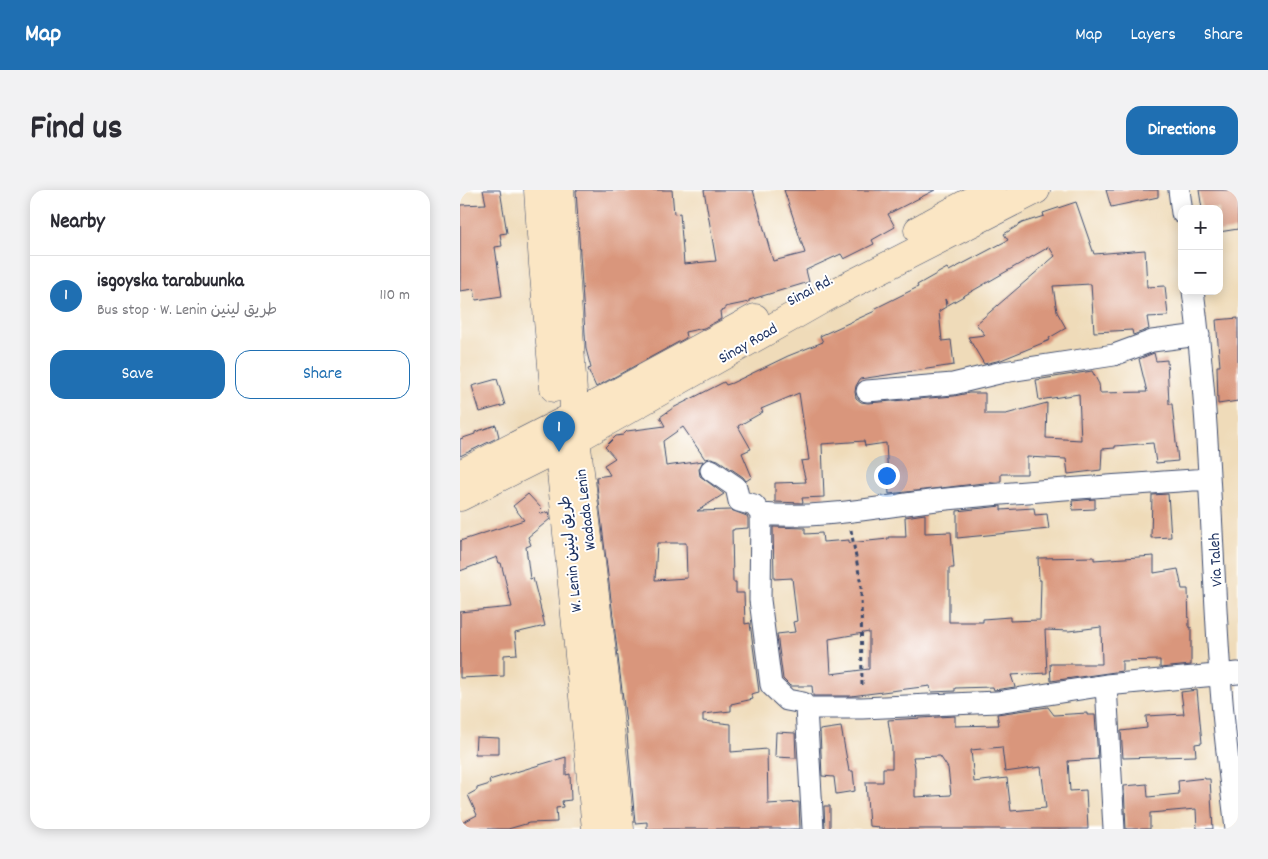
<!DOCTYPE html>
<meta charset="utf-8">
<style>
:root{--surface:#fff;--page:#f2f2f3;--text:#2b2b33;--muted:#7c7c81;--line:#e1e1e2;--accent:#1f6fb2}
body{margin:0;font-family:Dekko,"Playpen Sans Arabic",sans-serif;background:var(--page);color:var(--text)}
.controls{position:absolute;right:15px;top:15px;display:grid;overflow:hidden;border-radius:10px;box-shadow:0 2px 12px #0003}
.controls button{width:45px;height:45px;display:grid;place-items:center;padding:0;border:0;border-bottom:1px solid var(--line);background:var(--surface);color:var(--text);font:25px sans-serif}
.you{position:absolute;left:426px;top:285px;width:18px;height:18px;margin:-12px;border:4px solid #fff;border-radius:50%;background:#1a73e8;box-shadow:0 0 0 8px #1a73e833}
.badge{display:grid;place-items:center;width:32px;height:32px;border-radius:50%;background:var(--accent);color:#fff;font-size:16px;font-weight:700}
.pin{position:absolute;translate:-50% -41px;filter:drop-shadow(0 1px 2px #0008)}
.pin::after{content:'';position:absolute;top:26px;width:18px;height:15px;background:inherit;clip-path:polygon(0 0,100% 0,50% 100%)}
.list{margin:0;padding:0;list-style:none}
h2{display:flex;justify-content:space-between;align-items:center;height:65px;margin:0;padding:0 20px;font-size:21px}
h2 small{font-size:16px;font-weight:400;color:var(--muted)}
.list li{display:grid;grid-template-columns:32px 1fr auto;gap:15px;align-items:center;box-sizing:border-box;height:80px;padding:0 20px;border-top:1px solid var(--line)}
.list b{display:block;font-size:19px;white-space:nowrap}
.list p{margin:0;font-size:16px;white-space:nowrap;color:var(--muted)}
.list em{font-size:16px;font-style:normal;color:var(--muted)}
.actions{display:flex;gap:10px;padding:15px 20px}
.actions a{flex:1;padding:11px 0;border:1px solid var(--accent);border-radius:15px;text-align:center;font-size:18px;color:var(--accent)}
.actions .main{background:var(--accent);color:#fff}
.map{position:relative;flex:none;width:778px;height:639px;overflow:hidden;border-radius:15px}
header{display:flex;align-items:center;gap:30px;box-sizing:border-box;height:70px;padding:0 25px;background:var(--accent);color:#fff}
header strong{font-size:24px}
nav{display:flex;gap:28px;margin-inline-start:auto;font-size:18px}
.intro{display:flex;align-items:center;justify-content:space-between;box-sizing:border-box;height:120px;padding:0 30px}
h1{margin:0;font-size:35px}
.button{padding:12px 22px;border-radius:15px;background:var(--accent);color:#fff;font-size:18px;font-weight:700}
main{display:flex;gap:30px;padding:0 30px}
aside{flex:1;background:var(--surface);border-radius:15px;box-shadow:0 2px 12px #0003}
.map>svg:first-child{display:block}
</style>
<header>
<strong>Map</strong>
<nav><a>Map</a><a>Layers</a><a>Share</a></nav>
</header>
<div class="intro"><h1>Find us</h1><a class="button">Directions</a></div>
<main>
<aside>
<h2>Nearby<small></small></h2>
<ul class="list">
<li><span class="badge">1</span><div><b>isgoyska tarabuunka</b><p>Bus stop · W. Lenin طريق لينين</p></div><em>110 m</em></li>
</ul>
<div class="actions"><a class="main">Save</a><a>Share</a></div>
</aside>
<div class="map">
<svg width="778" height="639" viewBox="0 0 778 639">
<rect width="100%" height="100%" fill="#fff"/>
<filter id="ink" filterUnits="userSpaceOnUse"><feTurbulence type="fractalNoise" baseFrequency=".02" numOctaves="2"/><feDisplacementMap in="SourceGraphic" scale="10" xChannelSelector="R" yChannelSelector="G"/><feConvolveMatrix kernelMatrix="1 2 1 2 8 2 1 2 1" color-interpolation-filters="sRGB"/></filter>
<filter id="wash" filterUnits="userSpaceOnUse"><feTurbulence type="fractalNoise" baseFrequency=".0096" numOctaves="4" result="noise"/><feDisplacementMap in="SourceGraphic" scale="20" xChannelSelector="R" yChannelSelector="G"/><feGaussianBlur stdDeviation="1.12" result="paint"/><feColorMatrix in="noise" values="0 0 0 0 0 0 0 0 0 0 0 0 0 0 0 0 0 1.4 0 .05"/><feComposite in="paint" operator="in"/></filter>
<g filter="url(#wash)">
<rect width="100%" height="100%" fill="#efdbb9"/>
<g id="blocks">
<path fill="#d9967b" fill-rule="evenodd" d="M23 0H40L47 43 40 44 42 56 35 57 42 106 16 110 14 99 0 101V15L26 14Z
M116 0H212L214 24 220 23 224 74 256 71 244 0H293L313 71 345 63 324 0H475L428 24 435 37 412 50 414 54 384 69 381 64 346 80 349 92 289 110V112L265 117V120L260 121 261 129 244 138 225 142 226 148 136 197 128 179 131 178 126 159Z
M646 0H698V7L651 17Z
M739 0H778V39L759 42V19H742Z
M616 12 634 64 685 60 687 97 705 96 708 126 687 127 689 139 673 145 672 140 634 142 631 94 593 96 597 122 606 138 589 148 590 150 541 170 524 174 508 147 525 145 516 134 595 66 589 57 488 115 485 109 486 117 479 121 482 151 491 150 494 175 400 189 396 196 395 202 396 208 401 212 408 213 494 206 509 203H525V224H546L587 213 586 248 621 250 619 204 579 210 576 190 632 181 639 194 640 203 687 202 679 169 694 163 696 171 707 170 709 214H712L718 271 696 273 693 253 655 256V258L642 259 641 280 608 284 606 269 567 267V284H541V291L429 304 426 253 405 256 404 251 362 254 364 307 342 308 343 313 315 312V293L346 292 341 271 349 270 339 203 301 219 303 222 278 236 291 259 282 263 292 287 286 291 283 287 258 270 251 268 245 269 223 237 203 251 206 276 243 271 239 279 240 286 264 304 237 321 271 320 287 326 288 328V338L274 339V340H272L273 392H276V403H284L285 434 290 433 299 502 291 504 293 509 271 514V521L243 524V531L271 534V562L307 559 308 614 339 612 340 639H187V632L175 633 166 533 136 287 150 285 144 275 155 268 145 257 156 246 163 245 167 241 205 236 200 227 213 218 264 192 266 195 272 193 328 166 363 152 360 146 415 121 414 119 458 97 457 95 487 78 489 81 548 50 544 44 562 33 584 26 583 23ZM197 353H226L227 388 195 390Z
M778 128V211L758 214 757 176H760L756 130Z
M37 189 45 215 20 222 12 196Z
M36 235 39 247 0 266V249L15 244V242Z
M68 304 82 319 79 322 81 324 89 322 90 329 68 347 71 355 66 357 70 389 73 388 85 436 55 443 57 464 44 465V486L0 488V422L52 417 41 373H39L37 367 0 381V351L64 330 53 316Z
M708 304 711 347 691 348 692 305Z
M635 309V319L613 320 612 311Z
M541 316V320L574 318 575 325 587 324 589 339 497 348V321Z
M465 324V343L491 342 494 378H489V432H523V429L550 427V431L580 430 581 390H579L578 368 634 367V370L694 366V383L718 379 722 399H728L729 437H731V475L700 478V470L662 471V481L591 491 590 474H642L641 437 609 441 585 440 587 483 551 485 555 497 534 500 533 497 495 498V501L471 502 470 496 391 506H353L352 496H330L323 489 317 444 335 442 333 432 337 431 332 388 314 389 313 337 345 338V344L362 343 363 352 389 350V353L428 349V347H446L445 327ZM409 442V479L371 484 369 449Z
M737 500 742 553 735 554 736 566 663 568 661 541 687 538 686 526 724 524 721 502Z
M588 517 594 525 627 523V525H635L638 569 608 571 610 601 626 600 628 639H419V637L409 636 406 592H423V578H432V557L428 530 495 526V536L539 535 537 524ZM542 557 545 582 581 577 586 618 551 621 547 588 514 592 511 560ZM480 566 488 578 491 605 455 607V577L453 567Z
M381 537 389 581H393L395 601 376 604 374 587 362 586 360 540Z
M316 542 335 543 336 568 315 567Z
M16 547 39 548V564H15Z
M106 567V585L110 584 111 610 102 611 103 617 96 618 97 632 69 633 48 639H0V634L17 625 8 605 17 600V598L30 594 29 590Z
M745 588V589H750L753 639H737L736 619 690 623V639H666L664 596 687 594 688 607 719 604 718 591Z
M364 616H370V639H365Z"/>
</g>
</g>
<g filter="url(#ink)">
<use href="#blocks" fill-opacity="0" stroke="#3b496c" stroke-width="1"/>
<g fill="none" stroke-linecap="round" stroke-linejoin="round">
<g stroke="#3b496c" stroke-width="23">
<path id="minor" d="M719 0 722 23
M733 101C750 228 751 357 760 484 763 536 770 587 776 639
M407 201 493 194 543 182 654 165 692 151 739 145
M251 280 276 297 279 311 294 315 301 324C363 330 426 315 487 309 574 300 662 295 749 289
M301 324 300 410 311 495 327 510 343 513 346 518H402L537 512 646 495 778 483
M646 495 654 639
M346 518 353 639"/>
</g>
<g stroke="#3b496c" stroke-width="29">
<path id="secondary" d="M78 0 83 74 94 198
M100 0 116 249 146 496 160 639
M458 40 531 0
M97 241 136 639
M0 284 114 226 295 128
M0 307 116 249 372 104 576 0"/>
</g>
<path stroke="#3b496c" stroke-width="3" stroke-dasharray="4 4" stroke-linecap="butt" d="M391 340 401 395 402 498"/>
<use href="#minor" stroke="#fff" stroke-width="21"/>
<use href="#secondary" stroke="#fbe6c4" stroke-width="28"/>
</g>
</g>
<g text-anchor="middle" stroke-width="4" stroke-linejoin="round" paint-order="stroke">
<g font-size="16" fill="#1b2f5e" stroke="#fff">
<text transform="translate(349 99) rotate(-28)" y="6">Sinai Rd.</text>
<text transform="translate(287 152) rotate(-30)" y="6">Sinay Road</text>
<text transform="translate(124 320) rotate(-97)" y="6">Wadada Lenin</text>
<text transform="translate(109 364) rotate(-96)" y="6">W. Lenin طريق لينين</text>
<text transform="translate(754 370) rotate(-93)" y="6">Via Taleh</text>
</g>
</g>
</svg>
<div class="controls">
<button>+</button>
<button>−</button>
</div>
<div class="you"></div>
<div class="pin badge" style="left:99px;top:262px">1</div>
</div>
</main>
